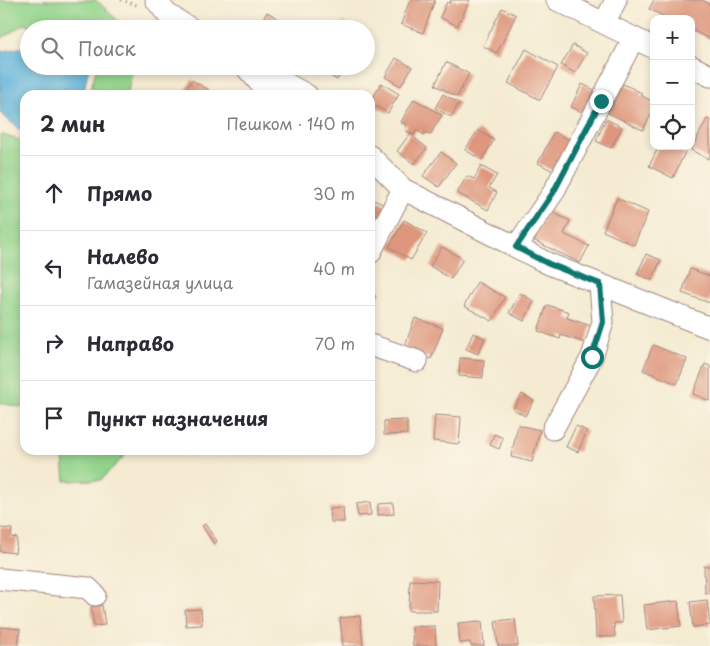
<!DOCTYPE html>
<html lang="ru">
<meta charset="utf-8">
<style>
:root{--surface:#fff;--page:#f7f7f7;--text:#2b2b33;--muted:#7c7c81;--line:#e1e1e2}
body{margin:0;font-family:"Playpen Sans",sans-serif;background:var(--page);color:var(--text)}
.controls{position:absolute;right:15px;top:15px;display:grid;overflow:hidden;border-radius:10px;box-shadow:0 2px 8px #0003}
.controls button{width:45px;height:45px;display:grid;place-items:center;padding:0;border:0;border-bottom:1px solid var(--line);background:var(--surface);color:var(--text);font:25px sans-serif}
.stop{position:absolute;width:15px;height:15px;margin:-11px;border:4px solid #0f766e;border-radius:50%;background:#fff}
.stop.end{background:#0f766e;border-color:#fff;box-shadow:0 1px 5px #0008}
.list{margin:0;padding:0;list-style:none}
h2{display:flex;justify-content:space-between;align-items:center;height:65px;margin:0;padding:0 20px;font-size:21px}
h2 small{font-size:16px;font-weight:400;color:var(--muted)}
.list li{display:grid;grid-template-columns:32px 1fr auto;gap:15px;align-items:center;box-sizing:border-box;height:75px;padding:0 20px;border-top:1px solid var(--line)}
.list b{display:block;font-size:19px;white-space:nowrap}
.list p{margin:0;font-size:16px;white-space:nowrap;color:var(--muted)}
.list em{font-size:16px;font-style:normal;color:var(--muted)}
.icon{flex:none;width:28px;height:28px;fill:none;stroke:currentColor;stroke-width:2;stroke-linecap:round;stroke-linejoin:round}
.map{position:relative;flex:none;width:710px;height:646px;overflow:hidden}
.search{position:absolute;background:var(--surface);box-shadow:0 2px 8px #0003;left:20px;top:20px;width:355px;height:55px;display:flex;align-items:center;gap:12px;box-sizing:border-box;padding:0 18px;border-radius:28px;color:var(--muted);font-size:19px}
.panel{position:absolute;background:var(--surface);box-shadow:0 2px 8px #0003;left:20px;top:90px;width:355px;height:365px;border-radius:15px}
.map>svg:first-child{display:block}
</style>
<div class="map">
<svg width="710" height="646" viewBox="0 0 710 646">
<rect width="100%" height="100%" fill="#fcf5e5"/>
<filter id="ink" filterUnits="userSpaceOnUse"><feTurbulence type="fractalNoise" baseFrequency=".02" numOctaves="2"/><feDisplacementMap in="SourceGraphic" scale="10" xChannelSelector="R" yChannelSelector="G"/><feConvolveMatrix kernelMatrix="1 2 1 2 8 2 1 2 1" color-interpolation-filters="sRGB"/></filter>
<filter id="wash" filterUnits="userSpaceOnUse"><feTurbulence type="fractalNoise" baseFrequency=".0096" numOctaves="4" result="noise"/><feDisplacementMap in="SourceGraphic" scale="20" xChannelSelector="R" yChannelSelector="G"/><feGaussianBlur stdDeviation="1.12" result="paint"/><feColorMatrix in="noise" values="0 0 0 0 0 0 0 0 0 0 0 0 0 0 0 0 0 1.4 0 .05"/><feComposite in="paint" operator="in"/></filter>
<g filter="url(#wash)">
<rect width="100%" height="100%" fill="#f4ebd2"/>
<path fill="#91d38a" stroke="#6e795a" d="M0 0H96L127 29H41L25 24 0 39Z
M97 66H134L127 95H89Z
M0 134 25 142V408L0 403Z
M76 450H130L101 480 65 481 63 457Z"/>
<path fill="#5fb4db" stroke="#546a83" d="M29 46V66H89L83 95H25V131L19 129 0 113V52Z"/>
<g id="blocks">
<path fill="#de967d" d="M410 0H435L423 33 401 24Z
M451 0H470L457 26 440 17 447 2 450 3Z
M654 0H702L710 4V39L691 30V19H669L649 9Z
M502 8 516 15 497 53 483 46Z
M267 12 296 29H257Z
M344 22 355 29H340Z
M573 45 587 53 575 73 561 65Z
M526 49 558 67 540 100 508 83Z
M396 58 412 67 401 86 385 77Z
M446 62 469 74 457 97 435 85Z
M321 66H346L337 80 319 69Z
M192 80 209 90 206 95H182Z
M381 83 399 94 388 113 370 103Z
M582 84 597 91 586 114 571 107Z
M623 84 642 93 640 95 654 102V109L643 130 608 113Z
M443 94 459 103 451 117 435 108Z
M414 99 442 115 430 135 425 132 424 135 416 130 414 135 405 130 407 125 401 122Z
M606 119 622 127 611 148 596 141Z
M707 119 710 120V155L708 159 691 150Z
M478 130 494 140 482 160 465 150Z
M554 132 570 140 553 171 538 163Z
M410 134 427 148 414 164 397 151Z
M659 146H680L686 150 673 178 649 166Z
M441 152 456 163 439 187 423 176Z
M481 166 497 175 489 188 497 192 488 210 457 193 467 176 474 179Z
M617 198 648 212 634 245 603 231Z
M374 200 387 206 377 226 370 223V209Z
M548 210 570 221 564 234 589 246 580 263 533 240Z
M404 220 427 233 411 260 389 247Z
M442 247 463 259 451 279 430 266Z
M646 254 661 260 652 280 637 274Z
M690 269 710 276V303L682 293Z
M477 282 505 297 492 321 464 306Z
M370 293 376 296 370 308Z
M520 293 534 301 524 321 509 313Z
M547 305 569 312 567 318 591 326 586 343 561 335 560 339 538 331Z
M415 318 443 328 431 359 404 348Z
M473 333 485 338 478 354 466 349Z
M653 345 687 359 677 384 643 370Z
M460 358 484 360 483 378 459 376Z
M705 364 710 366V401L693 394Z
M522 394 534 401 525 416 513 409Z
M435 415 461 417 459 444 433 441Z
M407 420V434L384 435V421Z
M518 425 540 430 532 462 511 457Z
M576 426 587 431 578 452 566 447Z
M494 434 503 438 499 449 490 445Z
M370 502 371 515 358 516 356 504Z
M393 503 394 514 378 515V504Z
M343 507 344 522H331L330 508Z
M205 524 217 541 214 544 202 526Z
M0 528 12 529 11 537 17 538 15 553 0 551Z
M704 566H710V593H705Z
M410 580 438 581 437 611H409Z
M620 595 622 623H614L615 637H596L594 596Z
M707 600 710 625 693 627 690 602Z
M678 601 681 626 647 630 644 605Z
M102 605 105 625 94 626 91 607Z
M201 609 202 625 186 626 185 610Z
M360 616 363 646H343L340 618Z
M515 619 518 646H498L495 621Z
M482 621 484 646H471L470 642 460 643 458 623Z
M435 626 436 646H413L412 627Z
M0 627 20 629 18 646H0Z"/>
</g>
</g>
<g filter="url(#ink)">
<use href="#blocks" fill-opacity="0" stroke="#9f857e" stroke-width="1"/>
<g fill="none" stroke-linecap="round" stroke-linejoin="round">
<g stroke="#9f857e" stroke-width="23">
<path id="minor" d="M156 0 167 14 191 29
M557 0 654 48
M604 23 616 0
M254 66 307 95
M691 66 710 76
M246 67 270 95
M370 156 403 189 549 264 710 328
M516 247 553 193 634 38
M370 253 403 189
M370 345 417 361
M553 429 592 357 603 322 600 285
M0 579 88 588 95 595"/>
</g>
<path stroke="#9f857e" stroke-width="3" stroke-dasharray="1 4" stroke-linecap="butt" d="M121 0 140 6"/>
<use href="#minor" stroke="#fff" stroke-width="21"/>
</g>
</g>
<g fill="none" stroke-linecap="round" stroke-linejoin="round" filter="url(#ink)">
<path stroke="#0f766e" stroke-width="6" d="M592 357 603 322 600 284 549 264 516 247 553 193 601 101"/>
</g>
</svg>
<div class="controls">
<button>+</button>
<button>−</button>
<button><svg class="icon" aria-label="locate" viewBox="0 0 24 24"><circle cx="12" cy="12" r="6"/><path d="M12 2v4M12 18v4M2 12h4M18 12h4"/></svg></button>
</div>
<div class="stop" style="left:592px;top:357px"></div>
<div class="stop end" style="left:601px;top:101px"></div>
<div class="search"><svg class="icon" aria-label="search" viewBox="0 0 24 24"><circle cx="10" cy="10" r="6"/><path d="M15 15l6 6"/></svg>Поиск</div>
<section class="panel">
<h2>2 мин<small>Пешком · 140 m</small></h2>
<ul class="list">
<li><svg class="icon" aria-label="ahead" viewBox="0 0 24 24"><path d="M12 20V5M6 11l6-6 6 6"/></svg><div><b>Прямо</b></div><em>30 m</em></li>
<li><svg class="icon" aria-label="left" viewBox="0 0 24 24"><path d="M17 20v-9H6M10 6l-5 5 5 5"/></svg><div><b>Налево</b><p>Гамазейная улица</p></div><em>40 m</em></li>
<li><svg class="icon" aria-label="right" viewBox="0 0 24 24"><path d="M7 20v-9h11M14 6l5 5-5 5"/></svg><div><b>Направо</b></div><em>70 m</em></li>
<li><svg class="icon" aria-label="arrive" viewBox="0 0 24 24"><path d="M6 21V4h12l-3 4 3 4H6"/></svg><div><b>Пункт назначения</b></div></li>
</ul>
</section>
</div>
